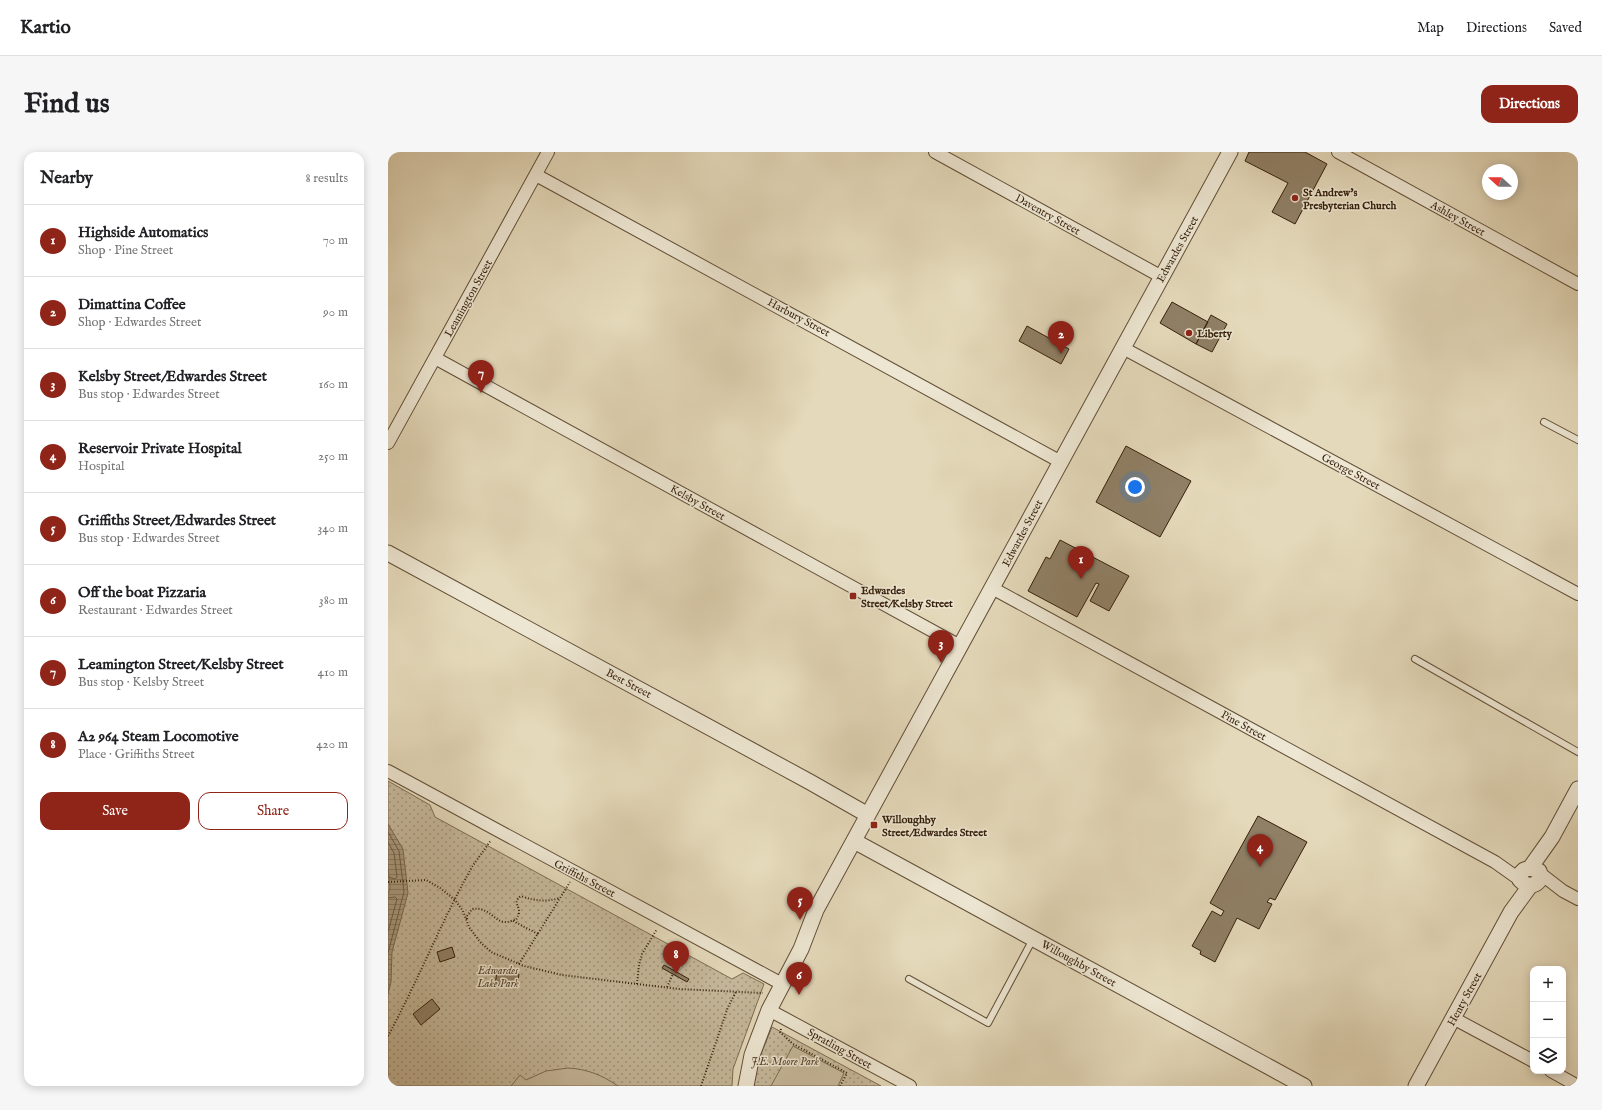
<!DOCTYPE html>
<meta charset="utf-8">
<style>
:root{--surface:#fff;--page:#f6f6f6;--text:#202124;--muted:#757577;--line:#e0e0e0;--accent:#8f2418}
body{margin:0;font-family:"IM FELL English",serif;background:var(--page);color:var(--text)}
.controls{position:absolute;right:12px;bottom:12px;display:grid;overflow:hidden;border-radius:8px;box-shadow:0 2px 10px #0003}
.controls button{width:36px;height:36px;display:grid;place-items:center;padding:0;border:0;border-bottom:1px solid var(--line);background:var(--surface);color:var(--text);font:20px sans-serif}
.compass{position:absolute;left:1094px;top:12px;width:36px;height:36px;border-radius:50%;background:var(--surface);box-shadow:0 2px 10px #0003;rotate:291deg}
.you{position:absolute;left:747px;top:335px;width:14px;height:14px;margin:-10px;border:3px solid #fff;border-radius:50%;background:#1a73e8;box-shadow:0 0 0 6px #1a73e833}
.badge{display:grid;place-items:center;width:26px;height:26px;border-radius:50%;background:var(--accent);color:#fff;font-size:13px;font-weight:700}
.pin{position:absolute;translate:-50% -33px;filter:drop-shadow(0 1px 2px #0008)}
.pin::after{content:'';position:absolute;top:21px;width:14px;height:12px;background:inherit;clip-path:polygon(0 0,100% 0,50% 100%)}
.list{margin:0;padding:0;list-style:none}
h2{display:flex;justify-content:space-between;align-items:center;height:52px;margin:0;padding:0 16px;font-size:17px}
h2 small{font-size:13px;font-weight:400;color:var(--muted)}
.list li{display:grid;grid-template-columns:26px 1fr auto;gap:12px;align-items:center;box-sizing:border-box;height:72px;padding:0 16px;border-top:1px solid var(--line)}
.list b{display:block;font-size:15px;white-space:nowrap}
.list p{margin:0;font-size:13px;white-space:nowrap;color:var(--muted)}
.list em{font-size:13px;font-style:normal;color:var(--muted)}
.actions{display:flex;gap:8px;padding:12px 16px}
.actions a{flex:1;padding:9px 0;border:1px solid var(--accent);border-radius:12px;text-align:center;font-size:14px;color:var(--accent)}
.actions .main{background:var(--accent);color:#fff}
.icon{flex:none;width:22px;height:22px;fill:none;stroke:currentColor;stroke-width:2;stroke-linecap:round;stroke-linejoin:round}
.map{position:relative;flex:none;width:1190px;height:934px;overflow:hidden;border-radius:12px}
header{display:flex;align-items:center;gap:24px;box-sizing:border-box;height:56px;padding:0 20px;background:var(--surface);border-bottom:1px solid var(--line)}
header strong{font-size:19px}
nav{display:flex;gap:22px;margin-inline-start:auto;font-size:14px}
.intro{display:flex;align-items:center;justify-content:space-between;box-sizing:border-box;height:96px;padding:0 24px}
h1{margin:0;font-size:28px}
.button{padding:10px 18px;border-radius:12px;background:var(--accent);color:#fff;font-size:14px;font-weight:700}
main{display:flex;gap:24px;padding:0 24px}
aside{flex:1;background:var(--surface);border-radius:12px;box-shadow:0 2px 10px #0003}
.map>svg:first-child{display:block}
</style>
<header>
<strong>Kartio</strong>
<nav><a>Map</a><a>Directions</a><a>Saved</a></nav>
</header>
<div class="intro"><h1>Find us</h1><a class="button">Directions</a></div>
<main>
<aside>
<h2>Nearby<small>8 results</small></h2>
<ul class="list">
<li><span class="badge">1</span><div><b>Highside Automatics</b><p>Shop · Pine Street</p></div><em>70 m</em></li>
<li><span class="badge">2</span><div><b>Dimattina Coffee</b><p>Shop · Edwardes Street</p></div><em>90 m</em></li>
<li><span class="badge">3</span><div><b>Kelsby Street/Edwardes Street</b><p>Bus stop · Edwardes Street</p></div><em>160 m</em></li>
<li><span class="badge">4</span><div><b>Reservoir Private Hospital</b><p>Hospital</p></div><em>250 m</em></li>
<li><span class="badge">5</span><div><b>Griffiths Street/Edwardes Street</b><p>Bus stop · Edwardes Street</p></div><em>340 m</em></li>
<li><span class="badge">6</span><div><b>Off the boat Pizzaria</b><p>Restaurant · Edwardes Street</p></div><em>380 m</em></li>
<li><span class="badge">7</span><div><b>Leamington Street/Kelsby Street</b><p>Bus stop · Kelsby Street</p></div><em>410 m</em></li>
<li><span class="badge">8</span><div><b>A2 964 Steam Locomotive</b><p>Place · Griffiths Street</p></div><em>420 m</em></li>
</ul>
<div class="actions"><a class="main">Save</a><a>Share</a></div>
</aside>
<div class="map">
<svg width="1190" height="934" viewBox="0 0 1190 934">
<defs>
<pattern id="park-dots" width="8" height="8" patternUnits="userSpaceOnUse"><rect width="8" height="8" fill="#c6b99c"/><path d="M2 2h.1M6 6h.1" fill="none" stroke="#a2967d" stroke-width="1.8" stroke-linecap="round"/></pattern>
<pattern id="water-rules" width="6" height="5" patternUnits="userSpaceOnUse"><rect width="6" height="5" fill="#a89a7e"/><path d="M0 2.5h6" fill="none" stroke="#8a7d65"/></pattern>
</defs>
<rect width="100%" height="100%" fill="#e4d9ba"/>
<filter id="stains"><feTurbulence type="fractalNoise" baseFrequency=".005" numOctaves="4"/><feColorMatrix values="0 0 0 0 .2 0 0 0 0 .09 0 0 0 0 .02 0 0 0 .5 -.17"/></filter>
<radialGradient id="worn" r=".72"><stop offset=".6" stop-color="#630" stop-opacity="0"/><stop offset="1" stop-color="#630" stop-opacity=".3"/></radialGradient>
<path fill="url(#park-dots)" stroke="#7e6c53" d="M0 629 42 653 47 665 344 827 355 821 376 832 345 917 344 934H0Z
M384 875 493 934H363V927Z"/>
<path fill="#c6b99c" stroke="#7e6c53" d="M405 894 456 921 450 934H383Z
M180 916C199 917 214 923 230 934H123L132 923 138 928 158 919Z"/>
<path fill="url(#water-rules)" stroke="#7a6950" d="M0 672 15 697 20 741 4 800 3 830 0 842V742L2 736 0 714Z"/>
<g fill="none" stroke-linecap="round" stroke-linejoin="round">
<path stroke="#6e5c44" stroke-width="1" d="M0 680 11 699 16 740 0 801
M0 690 6 701 9 725 7 727 0 725
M0 746 7 745 9 747 0 780"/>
</g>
<path fill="#908066" stroke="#351f0a" d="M861 0H917L939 12 907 72 884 60 900 31 857 9Z
M784 150 820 170 808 192 772 171Z
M823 163 839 172 824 200 808 192Z
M639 174 681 197 673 212 631 189Z
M738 294 803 329 772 385 708 350Z
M672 388 741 424 721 459 702 449 711 432 708 431 689 465 640 439 658 405 662 407Z
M870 664 919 690 887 748 882 746 879 750 884 752 871 777 849 766 827 810 812 802 813 799 804 794 824 759 833 764 836 759 822 751Z
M64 795 67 805 52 810 49 800Z
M276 813 301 827 299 830 274 816Z
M109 819 131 822 129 836 107 833Z
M44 847 52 857 33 873 25 862Z"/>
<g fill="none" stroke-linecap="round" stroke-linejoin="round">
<g stroke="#614e36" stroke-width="8">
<path id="service" d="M1156 270 1190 288
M1027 507 1190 600
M521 827 600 871 645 787"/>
</g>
<g stroke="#614e36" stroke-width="14">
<path id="minor" d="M547 0 774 125
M950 0 1190 132
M148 23 673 310
M735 196 1190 442
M47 206 572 494
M0 291 160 0
M604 436 1085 698 1107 710 1131 727
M0 619 394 832
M1153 722 1175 739 1190 747
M381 858 522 934
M1065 866 1145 909
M1163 919 1190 934"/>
</g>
<g stroke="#614e36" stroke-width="17">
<path id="tertiary" d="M0 401 422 630 480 663
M466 689 916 934
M1142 716 1164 685 1190 637
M1142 716 1151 719 1153 725C1150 732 1145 734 1138 733L1132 728 1133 721 1136 718Z
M358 934 364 903 381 858 413 797 428 758 842 0
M1028 934 1123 760 1142 734"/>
</g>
<path stroke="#351f0a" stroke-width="2" stroke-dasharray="1 2" stroke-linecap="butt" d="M0 730 38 728 52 736 67 748 75 759 81 775 92 790 103 800 136 814 174 823 291 837 375 841
M79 767V764L84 757C102 754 106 771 119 770 121 770 125 768 128 768 129 766 130 764 131 761 132 754 124 750 133 744 147 749 158 750 172 746
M125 769 150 782
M131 812 182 730
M249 832 251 813 254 802 269 777
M279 835 285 822
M393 877 392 880 405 892 459 921 452 934
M0 884C30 829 53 770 84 715 90 706 97 697 103 688
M313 934 340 855 348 840"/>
<use href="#service" stroke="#ede6d2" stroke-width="6"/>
<use href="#minor" stroke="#ede6d2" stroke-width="12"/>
<use href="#tertiary" stroke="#ede6d2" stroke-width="15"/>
</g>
<g fill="#8f2418" stroke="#ede6d2" stroke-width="1.5">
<circle cx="907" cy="46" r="4"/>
<circle cx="801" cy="181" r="4"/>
<rect x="461" y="440" width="8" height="8" rx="2"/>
<rect x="482" y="669" width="8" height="8" rx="2"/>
</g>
<g text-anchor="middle" stroke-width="3" stroke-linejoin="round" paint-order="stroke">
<g font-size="11" font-weight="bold" fill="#351f0a" stroke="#ede6d2" text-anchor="start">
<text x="915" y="44">St Andrew's<tspan x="915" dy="13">Presbyterian Church</tspan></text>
<text x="809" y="185">Liberty</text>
<text x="473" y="442">Edwardes<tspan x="473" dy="13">Street/Kelsby Street</tspan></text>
<text x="494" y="671">Willoughby<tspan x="494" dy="13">Street/Edwardes Street</tspan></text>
</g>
<g font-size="11" fill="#351f0a" stroke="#ede6d2">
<text transform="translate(660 62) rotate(29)" y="4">Daventry Street</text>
<text transform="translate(1070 66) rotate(29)" y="4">Ashley Street</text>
<text transform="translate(789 97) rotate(-61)" y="4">Edwardes Street</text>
<text transform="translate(80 146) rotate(-61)" y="4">Leamington Street</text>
<text transform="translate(411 165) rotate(28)" y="4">Harbury Street</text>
<text transform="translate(963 319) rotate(28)" y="4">George Street</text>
<text transform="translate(310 350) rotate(29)" y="4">Kelsby Street</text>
<text transform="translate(634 381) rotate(-62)" y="4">Edwardes Street</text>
<text transform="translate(241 531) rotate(28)" y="4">Best Street</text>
<text transform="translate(856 573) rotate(29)" y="4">Pine Street</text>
<text transform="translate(197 726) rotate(28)" y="4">Griffiths Street</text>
<text transform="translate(691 811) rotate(29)" y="4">Willoughby Street</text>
<text transform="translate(1076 847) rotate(-61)" y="4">Henty Street</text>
<text transform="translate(452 896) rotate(29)" y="4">Spratling Street</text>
</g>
<g font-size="11" font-style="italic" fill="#59462e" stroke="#ede6d2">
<text x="110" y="822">Edwardes<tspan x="110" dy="13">Lake Park</tspan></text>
<text x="397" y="913">J.E. Moore Park</text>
</g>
</g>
<rect width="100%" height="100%" filter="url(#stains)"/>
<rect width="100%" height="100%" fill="url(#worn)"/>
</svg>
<div class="controls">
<button>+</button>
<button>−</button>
<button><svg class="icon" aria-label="layers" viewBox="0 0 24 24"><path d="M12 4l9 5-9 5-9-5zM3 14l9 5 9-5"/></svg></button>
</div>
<svg class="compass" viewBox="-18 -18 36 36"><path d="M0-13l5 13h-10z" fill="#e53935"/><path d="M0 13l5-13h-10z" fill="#757577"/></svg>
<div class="you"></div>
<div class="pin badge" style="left:693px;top:427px">1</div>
<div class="pin badge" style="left:673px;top:202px">2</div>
<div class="pin badge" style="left:553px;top:511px">3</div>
<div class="pin badge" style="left:872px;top:715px">4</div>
<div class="pin badge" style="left:412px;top:768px">5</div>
<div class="pin badge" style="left:411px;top:843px">6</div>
<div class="pin badge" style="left:93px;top:241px">7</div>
<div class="pin badge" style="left:288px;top:822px">8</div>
</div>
</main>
